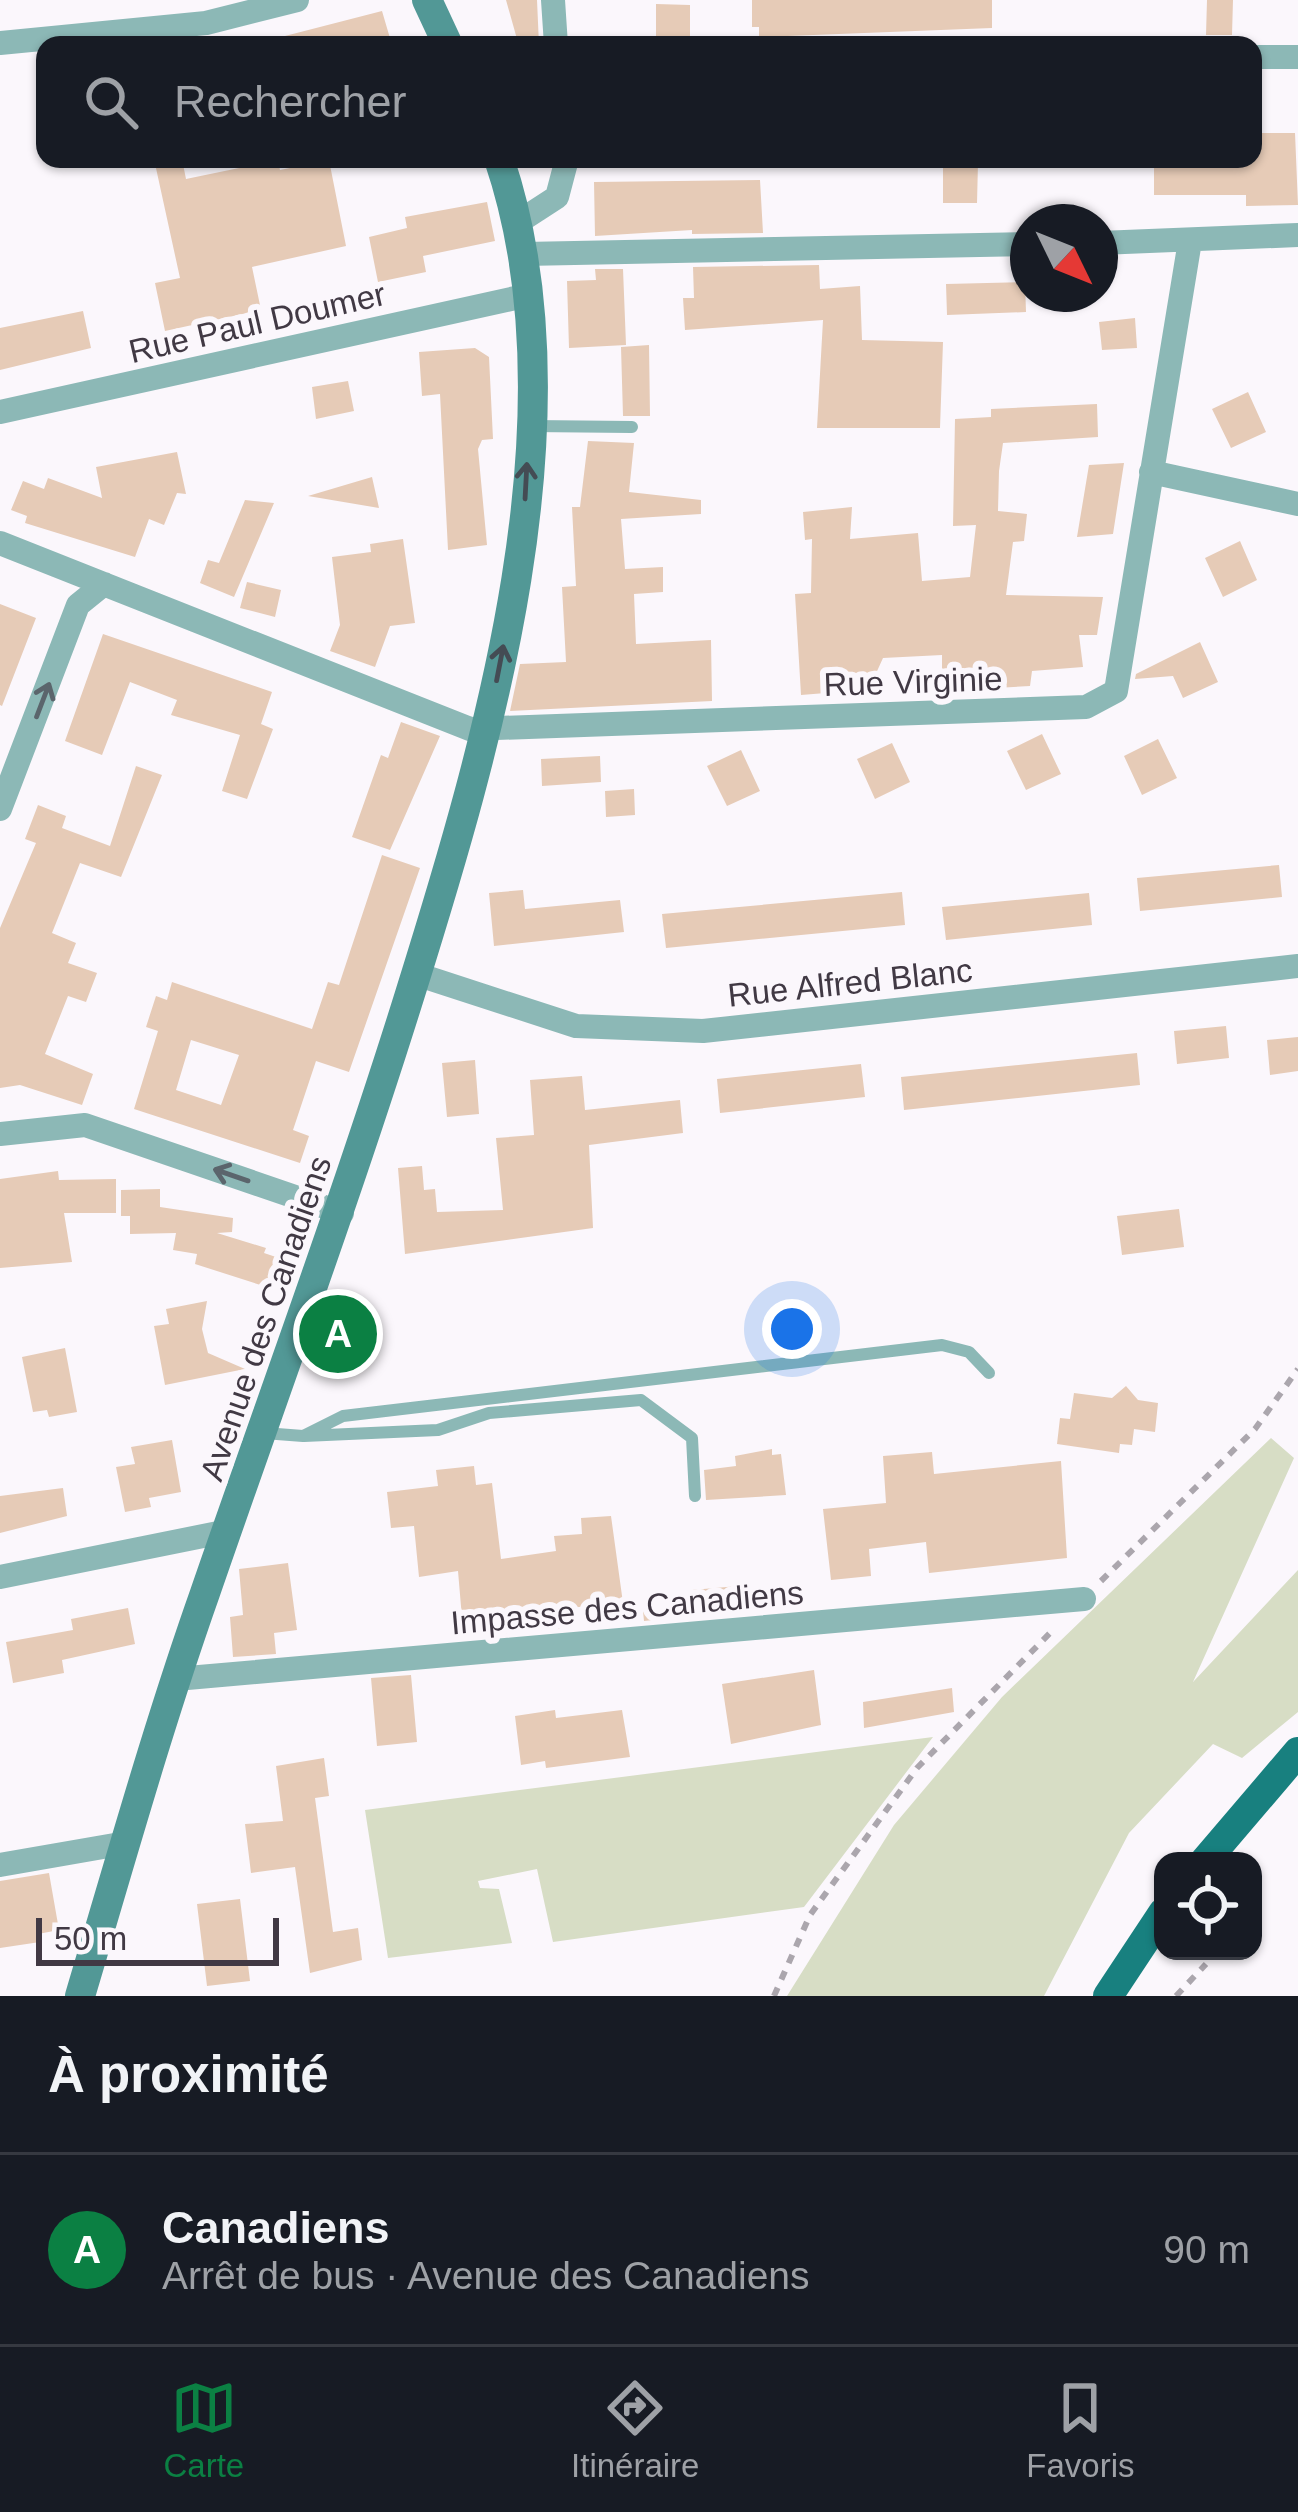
<!DOCTYPE html>
<html lang="fr">
<meta charset="utf-8">
<style>
:root{--surface:#171b24;--page:#242831;--text:#f1f3f6;--muted:#9ea1a6;--line:#363941;--accent:#0b8043}
body{margin:0;font-family:Helvetica,sans-serif;background:var(--page);color:var(--text)}
.controls{position:absolute;right:36px;bottom:36px;display:grid;overflow:hidden;border-radius:24px;box-shadow:0 3px 9px #0004}
.controls button{width:108px;height:108px;display:grid;place-items:center;padding:0;border:0;border-bottom:3px solid var(--line);background:var(--surface);color:var(--text);font:60px sans-serif}
.compass{position:absolute;left:1010px;top:204px;width:108px;height:108px;border-radius:50%;background:var(--surface);box-shadow:0 3px 9px #0004;rotate:133deg}
.scale{position:absolute;left:36px;bottom:30px;width:243px;box-sizing:border-box;padding-left:12px;border:6px solid #413944;border-top:0;font-size:33px;line-height:42px;white-space:nowrap;color:#413944;-webkit-text-stroke:9px #fbf7fc;paint-order:stroke}
.you{position:absolute;left:792px;top:1329px;width:42px;height:42px;margin:-30px;border:9px solid #fff;border-radius:50%;background:#1a73e8;box-shadow:0 0 0 18px #1a73e833}
.badge{display:grid;place-items:center;width:78px;height:78px;border-radius:50%;background:var(--accent);color:#fff;font-size:39px;font-weight:700}
.pin{position:absolute;translate:-50% -50%;border:6px solid #fff;box-shadow:0 3px 12px #0006}
.list{margin:0;padding:0;list-style:none}
h2{display:flex;justify-content:space-between;align-items:center;height:156px;margin:0;padding:0 48px;font-size:51px}
h2 small{font-size:39px;font-weight:400;color:var(--muted)}
.list li{display:grid;grid-template-columns:78px 1fr auto;gap:36px;align-items:center;box-sizing:border-box;height:192px;padding:0 48px;border-top:3px solid var(--line)}
.list b{display:block;font-size:45px;white-space:nowrap}
.list p{margin:0;font-size:39px;white-space:nowrap;color:var(--muted)}
.list em{font-size:39px;font-style:normal;color:var(--muted)}
.icon{flex:none;width:66px;height:66px;fill:none;stroke:currentColor;stroke-width:2;stroke-linecap:round;stroke-linejoin:round}
.map{position:relative;flex:none;width:1298px;height:1996px;overflow:hidden}
.search{position:absolute;background:var(--surface);box-shadow:0 3px 9px #0004;left:36px;right:36px;top:36px;height:132px;display:flex;align-items:center;gap:30px;box-sizing:border-box;padding:0 42px;border-radius:24px;color:var(--muted);font-size:45px}
.sheet{height:348px;background:var(--surface)}
nav{display:flex;justify-content:space-around;align-items:center;box-sizing:border-box;height:168px;border-top:3px solid var(--line);background:var(--surface);font-size:33px;color:var(--muted)}
nav a{display:grid;justify-items:center;gap:6px}
nav .on{color:var(--accent)}
.map>svg:first-child{display:block}
</style>
<div class="map">
<svg width="1298" height="1996" viewBox="0 0 1298 1996">
<rect width="100%" height="100%" fill="#fbf7fc"/>
<path fill="#d7ddc5" d="M1271 1438 1294 1458 1193 1682 1298 1570V1712L1242 1758 1213 1744 1129 1833 1044 1996H787L894 1825 1002 1697Z
M933 1737 804 1907 553 1942 537 1869 478 1881 480 1888 499 1889 512 1943 388 1958 365 1810Z"/>
<path fill="#e6cbb7" fill-rule="evenodd" d="M506 0H537L539 45 517 39Z
M752 0H992V28L759 37V27H752Z
M1207 0H1233L1232 35H1206Z
M656 4 690 5V45H656Z
M382 11 392 45H286L285 36Z
M1253 133H1295L1298 205 1246 206V195H1154V159H1253Z
M154 159H182L186 179 278 160 280 170 329 160 346 246 252 267 261 310 165 331 155 283 180 278Z
M943 163H978L977 203H943Z
M760 180 763 233 692 234V230L595 236 594 182Z
M487 202 495 241 423 256 426 272 378 282 369 237 407 228 405 217Z
M819 265 820 289 860 286 862 340 943 342 940 428H817L823 320 685 330 683 298H694L693 267Z
M595 269H623L626 345 569 348 567 281 596 280Z
M1025 282 1026 312 947 315 946 284Z
M83 311 91 348 0 370V328Z
M1135 318 1137 348 1102 350 1099 322Z
M649 345 650 416H623L621 347Z
M475 348 489 357 493 439 482 440 478 449 487 545 448 550 440 394 422 396 419 352Z
M348 381 354 411 316 419 312 387Z
M1248 392 1266 432 1231 448 1212 409Z
M1097 404 1098 437 1003 443 999 471 998 511 1027 514 1024 541 1013 542 1006 595 1103 597 1097 635H1079L1083 667 1032 671 1030 686 942 691V655L883 658 873 680 840 678 838 692 801 695 795 594 811 593 812 539 805 540 803 512 852 507 850 539 918 533 922 581 970 577 976 525 953 526 955 419 991 417V409Z
M588 441 634 443 629 492 701 500V514L621 519 625 569 663 567V592L634 594 636 644 711 640 712 701 510 711 520 664 566 662 562 587 576 586 572 507H580Z
M177 452 186 494 177 493 164 525 149 519 135 557 25 523 27 516 11 510 23 481 44 489 48 478 102 498 96 467Z
M1124 463 1113 534 1077 537 1089 465Z
M372 477 379 508 308 496Z
M245 500 274 503 234 597 200 583 208 560 219 563Z
M403 539 415 623 390 626 375 667 330 651 340 625 332 557 371 552 370 544Z
M1240 541 1257 580 1223 597 1205 558Z
M247 582 281 590 275 617 240 608Z
M0 604 36 618 2 706 0 705Z
M103 634 272 692 261 724 273 729 247 799 222 791 240 735 171 715 177 700 130 682 102 755 65 741Z
M1200 642 1218 682 1183 698 1173 676 1135 679 1136 674Z
M401 722 440 736 390 850 352 837 381 755 388 758Z
M1042 734 1061 774 1026 790 1007 751Z
M1158 739 1177 778 1142 795 1124 756Z
M892 743 910 782 875 799 857 759Z
M741 750 760 791 727 806 707 766Z
M600 756 601 782 542 786 541 759Z
M136 766 162 775 121 877 80 863 52 933 76 943 68 963 97 973 86 1002 68 996 45 1054 93 1074 82 1105 20 1085 0 1088V928L36 843 25 839 38 805 66 816 62 828 110 846Z
M634 789 635 815 606 817 605 791Z
M382 855 420 868 349 1072 316 1061 293 1130 309 1136 300 1163 134 1109 158 1031 146 1027 156 996 167 1000 172 982 312 1029 328 982 339 985ZM191 1040 239 1055 221 1105 176 1090Z
M1279 865 1282 897 1140 911 1137 878Z
M523 890 525 909 620 900 624 932 494 946 489 893Z
M902 892 905 925 666 948 662 914Z
M1089 893 1092 925 946 940 942 907Z
M1226 1026 1229 1058 1177 1064 1174 1031Z
M1298 1037V1071L1270 1075 1267 1040Z
M1137 1053 1140 1085 904 1110 901 1077Z
M475 1060 479 1114 447 1117 442 1063Z
M861 1064 865 1097 720 1113 717 1079Z
M582 1076 585 1110 680 1100 683 1133 589 1145 593 1228 405 1254 398 1168 422 1166 424 1190 435 1189 437 1212 503 1210 496 1138 534 1135 530 1080Z
M58 1171 59 1180 116 1179V1213H64L72 1262 0 1268V1179Z
M160 1189V1207L233 1218 232 1232 217 1233 266 1248 264 1253 279 1258 270 1288 195 1264 197 1254 173 1250 176 1233 130 1234V1216H121V1190Z
M1179 1209 1184 1247 1122 1255 1117 1216Z
M207 1301 202 1329 208 1353 245 1369 165 1385 154 1326 169 1324 166 1309Z
M65 1348 77 1412 49 1417 47 1410 33 1412 22 1357Z
M1126 1386 1138 1400 1158 1403 1155 1432 1134 1429 1132 1445 1120 1444 1119 1453 1057 1444 1060 1418 1070 1419 1074 1393 1112 1398Z
M172 1440 181 1492 149 1498 151 1507 125 1512 116 1467 135 1464 131 1447Z
M772 1449V1455L781 1454 786 1495 706 1500 704 1470 736 1466 735 1456Z
M932 1452 934 1474 1061 1461 1067 1558 929 1573 926 1542 869 1549 871 1576 831 1580 823 1509 886 1503 883 1456Z
M474 1466 476 1485 492 1483 501 1559 556 1551 554 1536 582 1534 581 1518 611 1516 623 1603 568 1608 570 1628 476 1636 474 1617 462 1618 458 1571 419 1577 414 1526 391 1528 387 1492 438 1486 436 1470Z
M63 1488 67 1516 0 1533V1496Z
M288 1563 297 1630 274 1633 276 1654 233 1657 230 1617 243 1615 239 1569Z
M750 1585 751 1609 644 1621 643 1611 694 1605 692 1590Z
M128 1608 135 1644 62 1660 64 1673 13 1683 6 1642 73 1630 71 1619Z
M814 1670 821 1725 731 1744 722 1684Z
M411 1675 417 1742 377 1746 371 1678Z
M952 1688 954 1712 864 1728 863 1702Z
M555 1710 556 1718 622 1710 630 1757 546 1768 545 1761 521 1765 515 1716Z
M324 1758 329 1796 315 1798 333 1932 358 1928 362 1960 310 1973 295 1867 251 1873 245 1824 283 1821 276 1766Z
M49 1873 59 1930 38 1934 40 1942 0 1948V1881Z
M240 1899 250 1981 207 1986 197 1904Z"/>
<g fill="none" stroke-linecap="round" stroke-linejoin="round">
<path stroke="#aba6ad" stroke-width="6" stroke-dasharray="9 9" stroke-linecap="butt" d="M1101 1581 1255 1429 1298 1369
M774 1996 810 1915 917 1768 1054 1629
M1176 1996 1206 1964"/>
<path stroke="#8cb8b6" stroke-width="12" d="M531 426 632 427
M264 1433 303 1436 343 1416 942 1345 969 1352 989 1373
M304 1436 438 1430 489 1413 641 1400 692 1438 695 1496"/>
<path stroke="#8cb8b6" stroke-width="24" d="M553 0 556 45
M0 43 206 23 297 0
M1253 57H1298
M520 221 557 197 567 159
M1100 243 1298 235
M524 254 1028 244
M0 412 529 295
M1151 472 1298 504
M0 543 470 729 1086 707 1116 691 1190 241
M0 809 78 605 104 584
M416 974 576 1026 703 1031 1298 966
M0 1134 85 1125 342 1213
M0 1577 228 1531
M176 1679 1084 1599
M0 1865 126 1843"/>
<path stroke="#529896" stroke-width="30" d="M427 0 448 45
M80 1996C120 1862 158 1726 205 1593 274 1393 347 1196 410 994 488 745 586 415 499 159"/>
<path stroke="#18807f" stroke-width="30" d="M1205 1861 1298 1752
M1108 1996 1163 1913"/>
</g>
<defs><path id="oneway-shaft" d="M-6 0H5M1.5-3L5.5 0L1.5 3" fill="none" stroke-width="1.6" stroke-linecap="round" stroke-linejoin="round" transform="scale(3)"/></defs>
<g stroke="#444c54">
<use href="#oneway-shaft" transform="translate(526 481) rotate(-87)"/>
<use href="#oneway-shaft" transform="translate(500 663) rotate(-79)"/>
</g>
<g stroke="#5b656c">
<use href="#oneway-shaft" transform="translate(43 700) rotate(-69)"/>
<use href="#oneway-shaft" transform="translate(231 1175) rotate(-161)"/>
</g>
<g text-anchor="middle" stroke-width="12" stroke-linejoin="round" paint-order="stroke">
<g font-size="33" fill="#413944" stroke="#fbf7fc">
<text transform="translate(257 322) rotate(-13)" y="12">Rue Paul Doumer</text>
<text transform="translate(913 681) rotate(-2)" y="12">Rue Virginie</text>
<text transform="translate(850 982) rotate(-6)" y="12">Rue Alfred Blanc</text>
<text transform="translate(265 1318) rotate(-71)" y="12">Avenue des Canadiens</text>
<text transform="translate(627 1607) rotate(-5)" y="12">Impasse des Canadiens</text>
</g>
</g>
</svg>
<div class="controls">
<button><svg class="icon" aria-label="locate" viewBox="0 0 24 24"><circle cx="12" cy="12" r="6"/><path d="M12 2v4M12 18v4M2 12h4M18 12h4"/></svg></button>
</div>
<svg class="compass" viewBox="-18 -18 36 36"><path d="M0-13l5 13h-10z" fill="#e53935"/><path d="M0 13l5-13h-10z" fill="#9ea1a6"/></svg>
<div class="scale">50 m</div>
<div class="you"></div>
<div class="pin badge" style="left:338px;top:1334px">A</div>
<div class="search"><svg class="icon" aria-label="search" viewBox="0 0 24 24"><circle cx="10" cy="10" r="6"/><path d="M15 15l6 6"/></svg>Rechercher</div>
</div>
<section class="sheet">
<h2>À proximité<small></small></h2>
<ul class="list">
<li><span class="badge">A</span><div><b>Canadiens</b><p>Arrêt de bus · Avenue des Canadiens</p></div><em>90 m</em></li>
</ul>
</section>
<nav>
<a class="on"><svg class="icon" aria-label="map" viewBox="0 0 24 24"><path d="M3 6l6-2 6 2 6-2v14l-6 2-6-2-6 2zM9 4v14M15 6v14"/></svg>Carte</a>
<a><svg class="icon" aria-label="directions" viewBox="0 0 24 24"><path d="M12 3l9 9-9 9-9-9zM9 14v-3h6M13 9l2 2-2 2"/></svg>Itinéraire</a>
<a><svg class="icon" aria-label="saved" viewBox="0 0 24 24"><path d="M7 4h10v16l-5-4-5 4z"/></svg>Favoris</a>
</nav>
